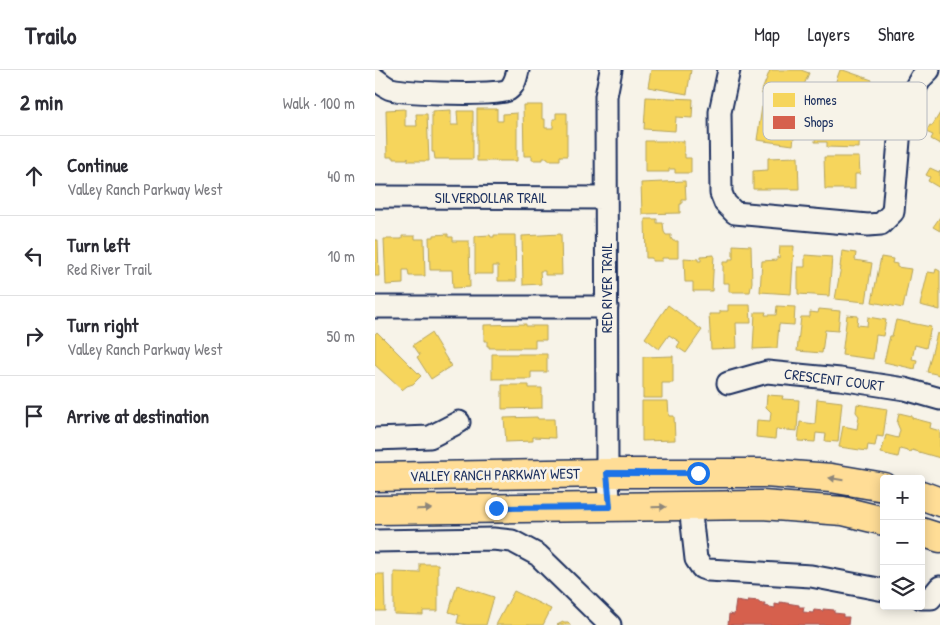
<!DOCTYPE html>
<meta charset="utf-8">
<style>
:root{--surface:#fff;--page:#f2f2f3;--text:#2b2b33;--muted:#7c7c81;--line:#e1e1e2}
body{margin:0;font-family:"Patrick Hand",sans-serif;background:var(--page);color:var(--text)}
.controls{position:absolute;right:15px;bottom:15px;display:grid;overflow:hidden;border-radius:5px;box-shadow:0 2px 12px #0003}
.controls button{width:45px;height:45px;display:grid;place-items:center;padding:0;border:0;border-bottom:1px solid var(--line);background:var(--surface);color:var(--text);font:25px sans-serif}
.stop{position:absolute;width:15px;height:15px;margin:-11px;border:4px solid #1a73e8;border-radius:50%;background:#fff}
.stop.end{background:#1a73e8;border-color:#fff;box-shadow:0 1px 5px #0008}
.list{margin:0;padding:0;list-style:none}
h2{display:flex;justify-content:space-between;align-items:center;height:65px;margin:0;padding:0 20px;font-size:21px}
h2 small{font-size:16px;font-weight:400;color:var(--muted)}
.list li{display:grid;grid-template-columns:32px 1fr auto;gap:15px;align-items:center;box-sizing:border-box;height:80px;padding:0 20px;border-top:1px solid var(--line)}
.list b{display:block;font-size:19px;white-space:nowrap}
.list p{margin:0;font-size:16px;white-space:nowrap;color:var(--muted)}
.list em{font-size:16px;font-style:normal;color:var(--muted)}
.icon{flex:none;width:28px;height:28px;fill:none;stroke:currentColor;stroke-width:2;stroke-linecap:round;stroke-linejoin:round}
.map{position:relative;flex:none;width:565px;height:555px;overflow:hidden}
header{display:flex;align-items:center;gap:30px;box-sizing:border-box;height:70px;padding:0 25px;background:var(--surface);border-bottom:1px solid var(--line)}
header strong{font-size:24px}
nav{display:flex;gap:28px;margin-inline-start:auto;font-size:18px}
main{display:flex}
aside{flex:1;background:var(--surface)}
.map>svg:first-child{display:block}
</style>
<header>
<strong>Trailo</strong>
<nav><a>Map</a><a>Layers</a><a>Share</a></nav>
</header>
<main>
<aside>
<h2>2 min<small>Walk · 100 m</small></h2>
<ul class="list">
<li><svg class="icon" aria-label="ahead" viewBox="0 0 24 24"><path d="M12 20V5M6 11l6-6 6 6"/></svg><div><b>Continue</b><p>Valley Ranch Parkway West</p></div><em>40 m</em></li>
<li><svg class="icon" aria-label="left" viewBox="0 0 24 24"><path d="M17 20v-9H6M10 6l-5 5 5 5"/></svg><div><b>Turn left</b><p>Red River Trail</p></div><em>10 m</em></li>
<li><svg class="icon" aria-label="right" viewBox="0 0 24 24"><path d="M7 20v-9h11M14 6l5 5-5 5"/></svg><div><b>Turn right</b><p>Valley Ranch Parkway West</p></div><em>50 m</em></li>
<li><svg class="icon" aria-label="arrive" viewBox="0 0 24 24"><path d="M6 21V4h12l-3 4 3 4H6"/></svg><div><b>Arrive at destination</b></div></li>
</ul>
</aside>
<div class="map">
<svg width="565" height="555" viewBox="0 0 565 555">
<rect width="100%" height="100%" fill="#f7f3e8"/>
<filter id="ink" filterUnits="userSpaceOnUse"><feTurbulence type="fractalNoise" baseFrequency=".02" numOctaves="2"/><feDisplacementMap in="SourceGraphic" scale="10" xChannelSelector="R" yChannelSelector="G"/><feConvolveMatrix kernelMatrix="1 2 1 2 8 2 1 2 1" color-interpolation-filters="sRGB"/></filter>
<g filter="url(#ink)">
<path fill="#f6d55c" stroke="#b4a35d" d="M276 0H316L312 24 273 17Z
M395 0H426L434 3 424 27 418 25 415 33 403 28 402 30 386 23Z
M465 0H468L497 10 490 29 487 28 483 39 460 31 463 21 458 19Z
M271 27 318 29 317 48 301 47 300 61 269 59Z
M148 35H167V49H170V58H178V49H181V43H192V86H185V90H173V88H168V90H157V86H149Z
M387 37 422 42 418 75 382 70Z
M30 39V56H42L41 44H52L54 91H33V87L32 89H19V87H12L11 40Z
M102 39H122V51H128V44L142 43V91H102Z
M76 40V55H83L82 41H98V89H60L59 82H57V41Z
M565 43V74L556 69 558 65 551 62 555 55 557 56Z
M441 48 485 49 484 78 452 77V72H440Z
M270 71H309V84H310V88H316V103H300V99H294V102H270Z
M423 87 424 119H378V101L393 100V88Z
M449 87H484L485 104H480V119H450Z
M555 98 564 102 565 100V118L553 111 555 107 551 105Z
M310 111 311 129H307V134H305V143L267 144 266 113Z
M565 147V161L558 157Z
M270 149H282V153H288L289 162 291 165H296V168L298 171H303V188H287V191H277V188H271Z
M73 164V167H78V171H94L95 217 78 218 77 200H55L54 167H59V165Z
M186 164 187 205H170V201H165L166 214 148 215 147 166Z
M115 165 116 167H119V165H140L141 211H123V196H118V204H100V166Z
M27 166H40V169H49L50 206H34L33 200H28V214L11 215 9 169H27Z
M0 170H3L4 206H0Z
M358 175 376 176 377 212 375 222H354V213H348V192H354V189H358Z
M405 176H419L416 224 385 222 387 191 402 190V187L404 188Z
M467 181 481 183 480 190 497 193 491 232 460 229 466 197H465Z
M339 185 337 221H318V212H310L309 188 323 189V191H326V186Z
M430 185 457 187 454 226 423 224V197H430Z
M506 187 518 189 517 193 522 194V197L536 199 528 238 497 232Z
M561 199 565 201V240L545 235 553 202 560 203Z
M293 235 327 260 311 283 302 277 305 272 294 265 284 279 270 268Z
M353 235H375L376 253H361L362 278 336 279 334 244H345V241H353Z
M402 236 420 237 419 255 404 254 402 278 378 279 380 242H391L390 245H401Z
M444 239 465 241 463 261 450 260 447 283 422 281 426 247H435V242L443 243Z
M472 245 483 246 482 255 492 256 493 247 511 250 508 266 501 265 498 289 467 285Z
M521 250 556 257 551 278 540 275 537 289 542 290 540 299 509 292 515 266H517Z
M151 254V256H171V270H160V278H114V276H112V271H109V255Z
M2 262 46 306 38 314 32 316 27 320 0 295V264Z
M56 263 76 296 56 309 42 287 45 285 38 275Z
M562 263 565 264V305L552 302Z
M117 284H172V302H156V309H117Z
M298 286V313H287V328H268V287Z
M127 315H154V318H167V338L127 339Z
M392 325 408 326 407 329 424 330 422 361 401 359 400 369 381 367 382 350 395 351 396 342 391 337Z
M442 329 467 332 463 372 450 371 451 364 441 363 440 372 423 371 425 352 440 354Z
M267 331H293L294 346H299L300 370 267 371Z
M482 334 512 339 508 367 502 366 500 376 493 375 492 381 464 377 468 356 482 359 484 346 481 342Z
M524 343 537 346V348L556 353 555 358 565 361V388L537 380 536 382 525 379 523 387 506 383 511 365 523 368 525 360 522 353Z
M162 347 163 349H179L180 368 158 367V371L131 372 129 348Z
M45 494H63V541H48V545L19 544V502L45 503Z
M0 504H9L10 541H0Z
M82 515 119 527 111 555H92L82 553 84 545 74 542Z
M139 521 176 539 168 555H121Z
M188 552H193L196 555H182Z"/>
<path fill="#d6604d" stroke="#9e5152" d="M373 530 384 531V533H390L389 536 400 538V534L405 535V532L424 535V537H429L428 542 438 543 439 540 448 541V539L459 540V543L468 544V547H474L473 555H353L354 544 359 545 361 531 373 533Z"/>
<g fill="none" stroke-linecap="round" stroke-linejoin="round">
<g stroke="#1b2f5e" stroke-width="25">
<path id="minor" d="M354 0 345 42 346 123 350 133 360 143 493 155 506 154 518 142 526 47 538 22 546 8 554 0
M0 9C5 12 11 18 16 19 31 23 122 26 133 20 140 15 141 8 143 0
M0 127 231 128
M0 237H232
M353 313 392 302 465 309 530 319 565 329
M0 369 55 367 84 352
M315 436 321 489 327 498 333 500 436 506 509 520
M235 437 232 403 231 26 236 0
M0 471 118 469 137 471 163 485 235 555
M546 528H556L565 517"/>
</g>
<g stroke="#1b2f5e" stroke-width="31">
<path id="major" d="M0 407 232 403H390L456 408 509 417
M546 425 565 432
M0 440 387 435 468 441 509 451
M546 462 565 468"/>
</g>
<use href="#minor" stroke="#f7f3e8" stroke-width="21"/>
<use href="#major" stroke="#ffdd96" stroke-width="28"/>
</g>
<defs><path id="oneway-solid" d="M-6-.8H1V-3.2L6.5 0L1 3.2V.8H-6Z" transform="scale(1.25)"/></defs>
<g fill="#8d867a">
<use href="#oneway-solid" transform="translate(461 409) rotate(-171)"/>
<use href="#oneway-solid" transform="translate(284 437) rotate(-1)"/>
<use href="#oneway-solid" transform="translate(49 439) rotate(-1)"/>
</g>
</g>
<g fill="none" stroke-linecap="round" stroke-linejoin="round" filter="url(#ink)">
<path stroke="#1a73e8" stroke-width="6" d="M121 438 235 437 232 403H323"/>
</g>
<g text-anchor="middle" stroke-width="5" stroke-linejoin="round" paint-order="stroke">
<g font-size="15" fill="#1b2f5e" stroke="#f7f3e8">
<text x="116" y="133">SILVERDOLLAR TRAIL</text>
<text transform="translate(232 218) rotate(-90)" y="5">RED RIVER TRAIL</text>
<text transform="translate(459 310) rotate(7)" y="5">CRESCENT COURT</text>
<text transform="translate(120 405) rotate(-1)" y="5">VALLEY RANCH PARKWAY WEST</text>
</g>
</g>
<rect x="388" y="12" width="164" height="58" rx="8" fill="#f7f3e8" stroke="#b5b8bf" stroke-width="1"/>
<rect x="398" y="23" width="22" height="14" fill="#f6d55c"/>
<rect x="398" y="46" width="22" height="13" fill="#d6604d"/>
<g font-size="14" fill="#1b2f5e">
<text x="429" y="35">Homes</text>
<text x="429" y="57">Shops</text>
</g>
</svg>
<div class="controls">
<button>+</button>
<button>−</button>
<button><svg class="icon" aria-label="layers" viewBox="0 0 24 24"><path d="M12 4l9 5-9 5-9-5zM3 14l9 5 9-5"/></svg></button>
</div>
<div class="stop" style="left:323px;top:403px"></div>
<div class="stop end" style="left:121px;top:438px"></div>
</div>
</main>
